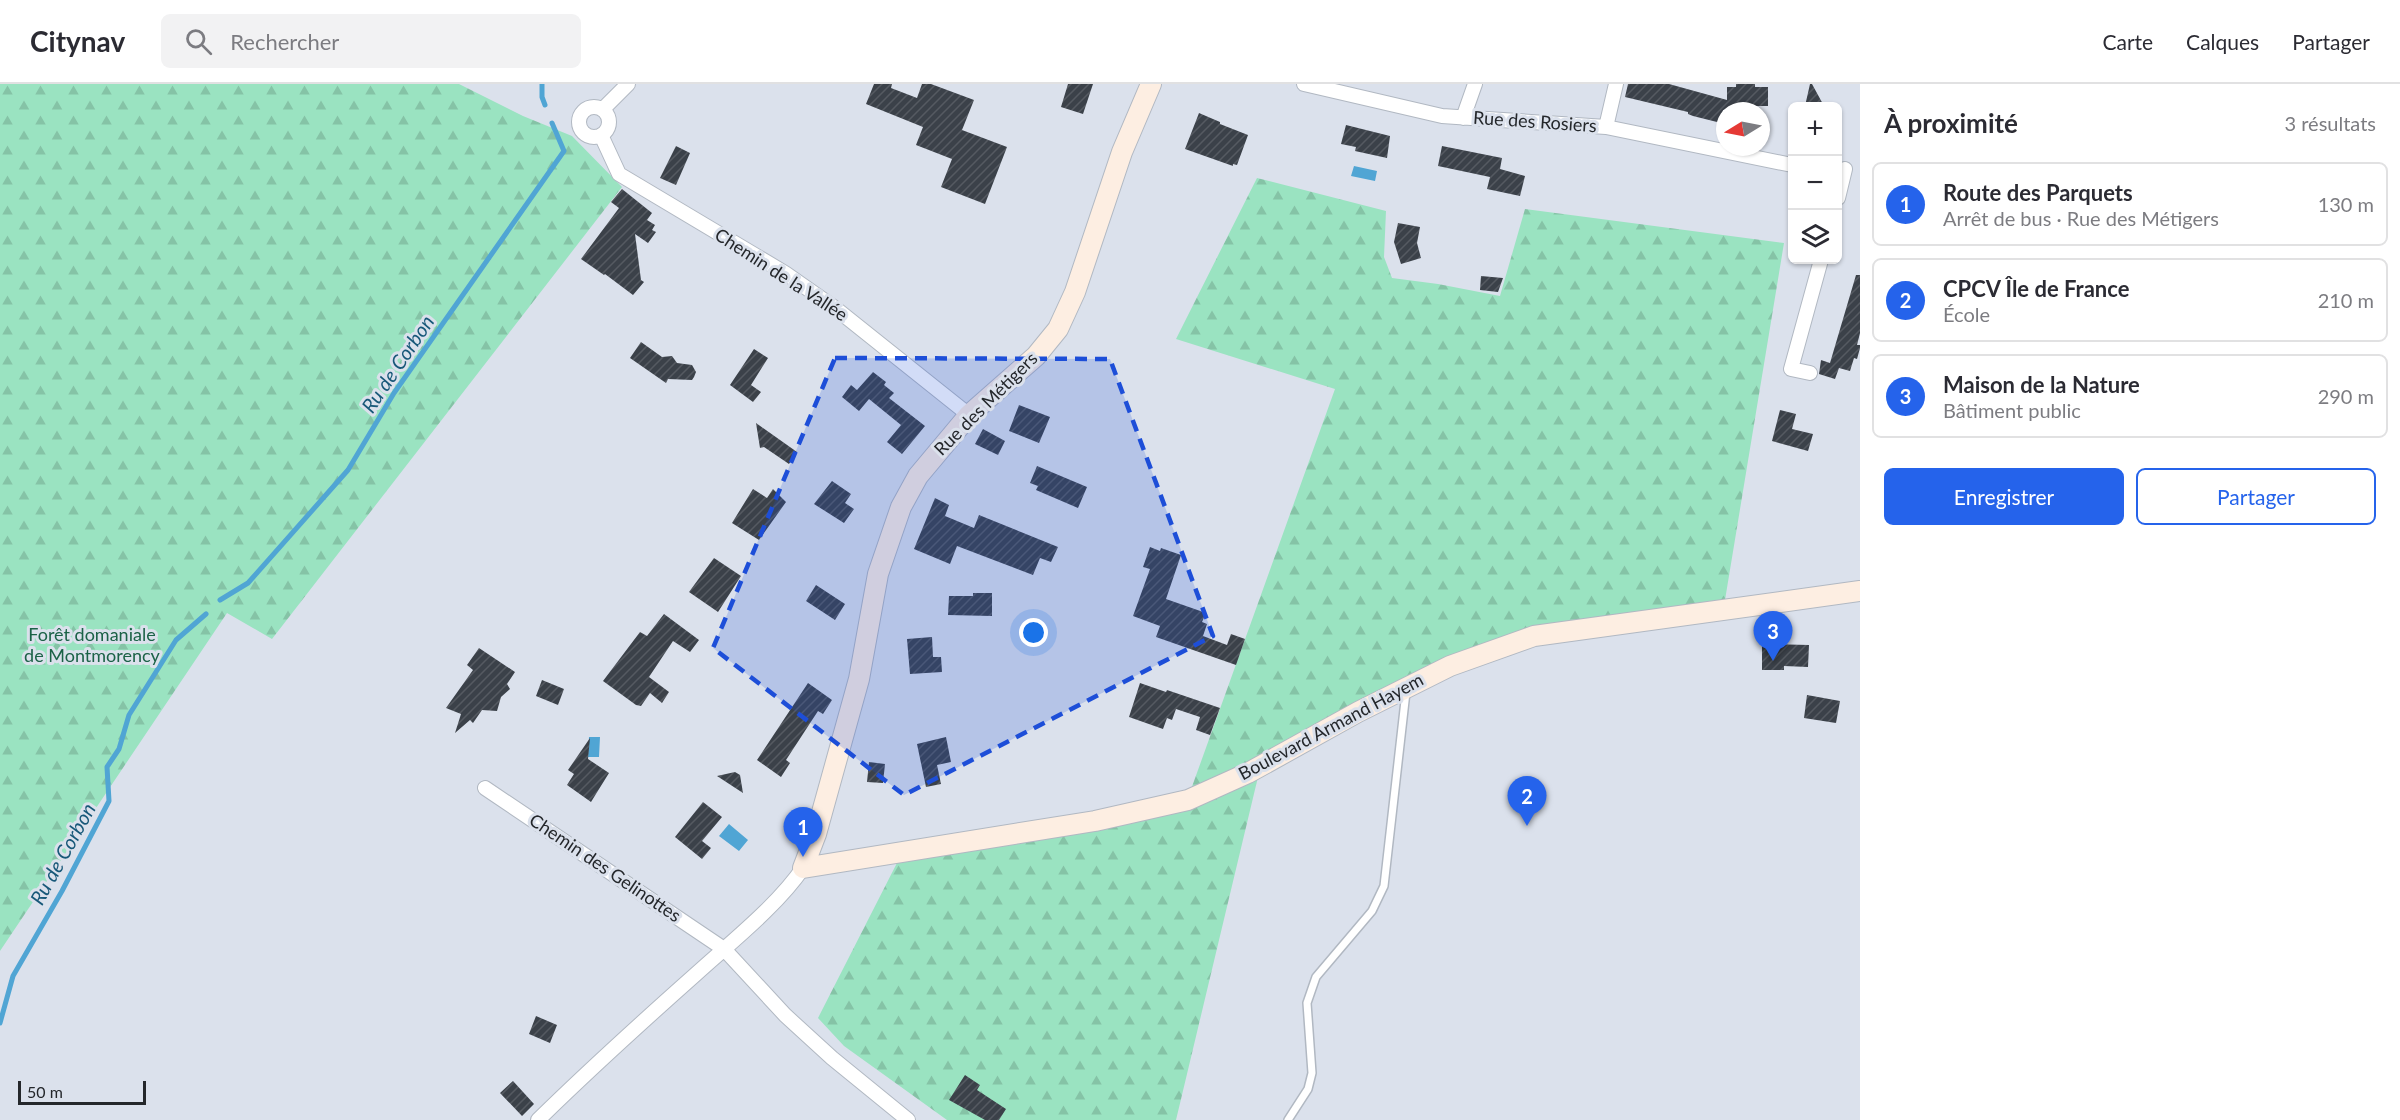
<!DOCTYPE html>
<html lang="fr">
<meta charset="utf-8">
<style>
:root{--surface:#fff;--page:#f2f2f3;--text:#2b2b33;--muted:#7c7c81;--line:#e1e1e2;--accent:#2563eb}
body{margin:0;font-family:Lato,sans-serif;background:var(--page);color:var(--text)}
.controls{position:absolute;right:18px;top:18px;display:grid;overflow:hidden;border-radius:9px;box-shadow:0 2px 4px #0004}
.controls button{width:54px;height:54px;display:grid;place-items:center;padding:0;border:0;border-bottom:2px solid var(--line);background:var(--surface);color:var(--text);font:30px sans-serif}
.compass{position:absolute;left:1716px;top:18px;width:54px;height:54px;border-radius:50%;background:var(--surface);box-shadow:0 2px 4px #0004;rotate:260deg}
.scale{position:absolute;left:18px;bottom:15px;width:128px;box-sizing:border-box;padding-left:6px;border:3px solid #24272b;border-top:0;font-size:16px;line-height:21px;white-space:nowrap;color:#24272b;-webkit-text-stroke:4px #dbe1ec;paint-order:stroke}
.you{position:absolute;left:1034px;top:549px;width:21px;height:21px;margin:-15px;border:4px solid #fff;border-radius:50%;background:#1a73e8;box-shadow:0 0 0 9px #1a73e833}
.badge{display:grid;place-items:center;width:39px;height:39px;border-radius:50%;background:var(--accent);color:#fff;font-size:20px;font-weight:700}
.pin{position:absolute;translate:-50% -50px;filter:drop-shadow(0 2px 3px #0008)}
.pin::after{content:'';position:absolute;top:32px;width:21px;height:18px;background:inherit;clip-path:polygon(0 0,100% 0,50% 100%)}
.list{margin:0;padding:0;list-style:none}
h2{display:flex;justify-content:space-between;align-items:center;height:78px;margin:0;padding:0 24px;font-size:26px}
h2 small{font-size:20px;font-weight:400;color:var(--muted)}
.list li{display:grid;grid-template-columns:39px 1fr auto;gap:18px;align-items:center;box-sizing:border-box;height:84px;margin:0 12px 12px;padding:0 12px;border:2px solid var(--line);border-radius:9px}
.list b{display:block;font-size:22px;white-space:nowrap}
.list p{margin:0;font-size:20px;white-space:nowrap;color:var(--muted)}
.list em{font-size:20px;font-style:normal;color:var(--muted)}
.actions{display:flex;gap:12px;padding:18px 24px}
.actions a{flex:1;padding:14px 0;border:2px solid var(--accent);border-radius:9px;text-align:center;font-size:21px;color:var(--accent)}
.actions .main{background:var(--accent);color:#fff}
.icon{flex:none;width:33px;height:33px;fill:none;stroke:currentColor;stroke-width:2;stroke-linecap:round;stroke-linejoin:round}
.map{position:relative;flex:none;width:1860px;height:1036px;overflow:hidden}
header{display:flex;align-items:center;gap:36px;box-sizing:border-box;height:84px;padding:0 30px;background:var(--surface);border-bottom:2px solid var(--line)}
header strong{font-size:28px}
nav{display:flex;gap:33px;margin-inline-start:auto;font-size:21px}
.search{width:420px;height:54px;background:var(--page);display:flex;align-items:center;gap:15px;box-sizing:border-box;padding:0 21px;border-radius:9px;color:var(--muted);font-size:22px}
main{display:flex}
aside{flex:1;background:var(--surface)}
.map>svg:first-child{display:block}
</style>
<header>
<strong>Citynav</strong>
<div class="search"><svg class="icon" aria-label="search" viewBox="0 0 24 24"><circle cx="10" cy="10" r="6"/><path d="M15 15l6 6"/></svg>Rechercher</div>
<nav><a>Carte</a><a>Calques</a><a>Partager</a></nav>
</header>
<main>
<div class="map">
<svg width="1860" height="1036" viewBox="0 0 1860 1036">
<defs>
<pattern id="forest-firs" width="22" height="20" patternUnits="userSpaceOnUse" patternTransform="scale(1.5)"><rect width="22" height="20" fill="#9ae3c1"/><path d="M5 1l3.5 6h-7zM16 11l3.5 6h-7z" fill="#85c3a6"/></pattern>
<pattern id="building-hatch" width="6" height="6" patternUnits="userSpaceOnUse" patternTransform="scale(1.5)"><rect width="6" height="6" fill="#3b4149"/><path d="M-1 1l2-2M0 6l6-6M5 7l2-2" fill="none" stroke="#555a61"/></pattern>
</defs>
<rect width="100%" height="100%" fill="#dbe1ec"/>
<path fill="url(#forest-firs)" d="M0 0H459L523 32 572 52 622 103 272 555 227 529 0 867Z
M1257 94 1386 127 1384 173 1392 194 1438 200 1500 212 1525 125 1784 159 1725 516 1530 548 1189 711 1335 305 1176 255Z
M1258 693 1176 1036H947L844 962 818 934 898 777Z"/>
<path fill="#50a5d4" d="M1354 82 1377 87 1375 97 1351 92Z
M589 653H600L599 673H588Z
M729 740 748 756 739 767 719 752Z"/>
<g fill="none" stroke-linecap="round" stroke-linejoin="round">
<path stroke="#50a5d4" stroke-width="5" d="M542 0V13L545 21
M220 516 248 499 348 386 394 309 564 67 552 39
M0 939 13 892 62 807 109 717 107 683 119 665 129 631 176 556 206 530"/>
</g>
<path fill="url(#building-hatch)" d="M874 0H892L891 4 917 14 922 0H931L974 16 962 46 1007 63 985 120 941 103 952 75 916 61 923 43 866 20Z
M1068 0H1093L1083 30 1061 23Z
M1628 0H1669L1727 16V3H1736V0H1755V3H1768V22H1755V25L1723 26 1721 39 1693 32 1688 30V28L1625 13Z
M1810 0H1812L1824 22H1805Z
M1199 29 1220 38V40L1248 51 1237 81 1233 80V82L1185 65Z
M1346 41 1390 52 1387 74 1355 67 1356 63 1341 60Z
M676 62 690 69 676 101 660 94Z
M1442 62 1502 74 1500 85 1525 92 1520 112 1487 105 1490 93 1438 82Z
M622 105 652 129 647 136 655 141 652 146 656 148 648 159 635 150 641 196 644 198 633 211 605 190 604 191 581 175 619 124 611 118Z
M1398 139 1420 143 1417 159 1421 174 1401 180 1394 158Z
M1856 191H1860V249L1857 261H1860V264L1857 275 1854 274 1850 287 1839 284 1835 295 1819 290 1821 276 1830 279Z
M1481 192 1503 194 1498 208 1480 206Z
M641 258 662 273 672 272 677 279 692 281 696 288 694 293 692 296 668 295 666 299 630 274Z
M754 265 768 274 751 301 761 308 753 318 730 301Z
M873 288 886 298 884 301 894 309 889 314 925 342 902 370 887 358 901 341 869 315 859 327 842 313 851 301 857 306Z
M1019 321 1050 333 1039 359 1009 347Z
M1780 326 1796 330 1792 345 1813 350 1808 367 1772 357Z
M756 339 797 368 789 380 764 363 760 364Z
M983 345 1005 357 998 371 975 360Z
M1037 382 1087 403 1078 424 1036 406 1038 402 1030 399Z
M832 397 851 410 845 419 854 425 844 439 814 420Z
M753 405 767 414 773 405 786 418 759 456 732 439Z
M935 414 949 421 945 432 974 444 979 431 1058 463 1051 478 1040 474 1033 491 957 462 950 480 914 465Z
M1150 463 1160 467 1161 464 1181 471 1166 515 1206 529 1202 538 1207 540 1203 552 1227 561 1231 550 1245 555 1236 581 1156 553 1160 542 1133 532 1150 485 1143 483Z
M714 474 741 492 718 528 689 508Z
M816 501 845 520 835 536 806 517Z
M973 509H992V532L948 531 949 512H973Z
M664 530 699 556 690 568 673 557 649 593 669 608 662 619 650 609 641 622 636 621 603 597 640 548 647 552Z
M932 553 933 573H941L942 588 910 590 907 555Z
M1762 560 1809 561 1808 583 1784 582V586H1762Z
M479 564 515 588 507 600 510 605 501 613 497 627 482 626 473 639 470 636 455 649 461 630 446 624 473 586 467 581Z
M542 596 564 605 558 621 536 612Z
M808 599 832 616 823 630 818 627 786 676 790 679 781 693 757 676Z
M1140 599 1166 608 1167 606 1220 624 1210 651 1196 646 1200 633 1176 625 1172 636 1167 634 1163 645 1129 633Z
M1807 611 1840 617 1836 639 1804 634Z
M946 653 951 678 937 681 941 700 926 703 917 660Z
M590 654 588 675 609 689 591 718 567 701 574 690 568 686Z
M869 678 885 680 883 699 867 698Z
M735 688 740 691 743 709 717 692Z
M703 718 722 733 702 757 711 764 702 775 675 753Z
M536 932 557 941 550 959 529 950Z
M965 991 980 1001 977 1006 1006 1025 999 1036H985L949 1016Z
M513 997 534 1020 522 1032 500 1009Z"/>
<g fill="none" stroke-linecap="round" stroke-linejoin="round">
<g stroke="#b1b8c2" stroke-width="10">
<path id="lane" d="M1288 1036 1308 1005 1312 989 1307 919 1316 893 1372 827 1384 802 1406 608"/>
</g>
<g stroke="#b1b8c2" stroke-width="16">
<path id="street" d="M1304 0 1442 32 1606 43 1792 81
M579 38a15 15 0 1 1 30 0a15 15 0 1 1-30 0Z
M603 25 628 0
M1463 34 1475 0
M1606 43 1616 0
M601 51 619 90 785 189 835 224 969 331
M1838 114 1845 85
M1810 289 1791 285 1821 176
M485 704 724 865 785 931 832 974 908 1036
M538 1036C589 986 642 938 696 890 730 859 777 822 803 784"/>
</g>
<g stroke="#b1b8c2" stroke-width="22">
<path id="secondary" d="M1151 0 1122 68 1075 208 1058 245 1036 272 969 331 954 349 918 392 901 423 878 490 859 595 816 750 803 784 1095 737 1188 716 1248 689 1358 628 1450 582 1534 552 1860 507"/>
</g>
<use href="#lane" stroke="#fff" stroke-width="7"/>
<use href="#street" stroke="#fff" stroke-width="14"/>
<use href="#secondary" stroke="#fdeee2" stroke-width="20"/>
</g>
<path fill="#1d4ed8" fill-opacity="0.2" stroke="#1d4ed8" stroke-width="4.5" stroke-dasharray="12 8" stroke-linejoin="round" d="M835 274 1110 275 1213 552 904 711 713 564Z"/>
<g text-anchor="middle" stroke-width="6" stroke-linejoin="round" paint-order="stroke">
<g font-size="18" fill="#24272b" stroke="#dbe1ec">
<text transform="translate(1535 38) rotate(4)" y="6">Rue des Rosiers</text>
<text transform="translate(781 191) rotate(33)" y="6">Chemin de la Vallée</text>
<text transform="translate(986 320) rotate(-45)" y="6">Rue des Métigers</text>
<text transform="translate(1331 643) rotate(-28)" y="6">Boulevard Armand Hayem</text>
<text transform="translate(605 784) rotate(34)" y="6">Chemin des Gelinottes</text>
</g>
<g font-size="18" fill="#1b6247" stroke="#dbe1ec">
<text x="92" y="557">Forêt domaniale<tspan x="92" dy="21">de Montmorency</tspan></text>
</g>
<g font-size="20" font-style="italic" fill="#185879" stroke="#dbe1ec">
<text transform="translate(398 280) rotate(-56)" y="7">Ru de Corbon</text>
<text transform="translate(63 770) rotate(-61)" y="7">Ru de Corbon</text>
</g>
</g>
</svg>
<div class="controls">
<button>+</button>
<button>−</button>
<button><svg class="icon" aria-label="layers" viewBox="0 0 24 24"><path d="M12 4l9 5-9 5-9-5zM3 14l9 5 9-5"/></svg></button>
</div>
<svg class="compass" viewBox="-18 -18 36 36"><path d="M0-13l5 13h-10z" fill="#e53935"/><path d="M0 13l5-13h-10z" fill="#7c7c81"/></svg>
<div class="scale">50 m</div>
<div class="you"></div>
<div class="pin badge" style="left:803px;top:773px">1</div>
<div class="pin badge" style="left:1527px;top:742px">2</div>
<div class="pin badge" style="left:1773px;top:577px">3</div>
</div>
<aside>
<h2>À proximité<small>3 résultats</small></h2>
<ul class="list">
<li><span class="badge">1</span><div><b>Route des Parquets</b><p>Arrêt de bus · Rue des Métigers</p></div><em>130 m</em></li>
<li><span class="badge">2</span><div><b>CPCV Île de France</b><p>École</p></div><em>210 m</em></li>
<li><span class="badge">3</span><div><b>Maison de la Nature</b><p>Bâtiment public</p></div><em>290 m</em></li>
</ul>
<div class="actions"><a class="main">Enregistrer</a><a>Partager</a></div>
</aside>
</main>
